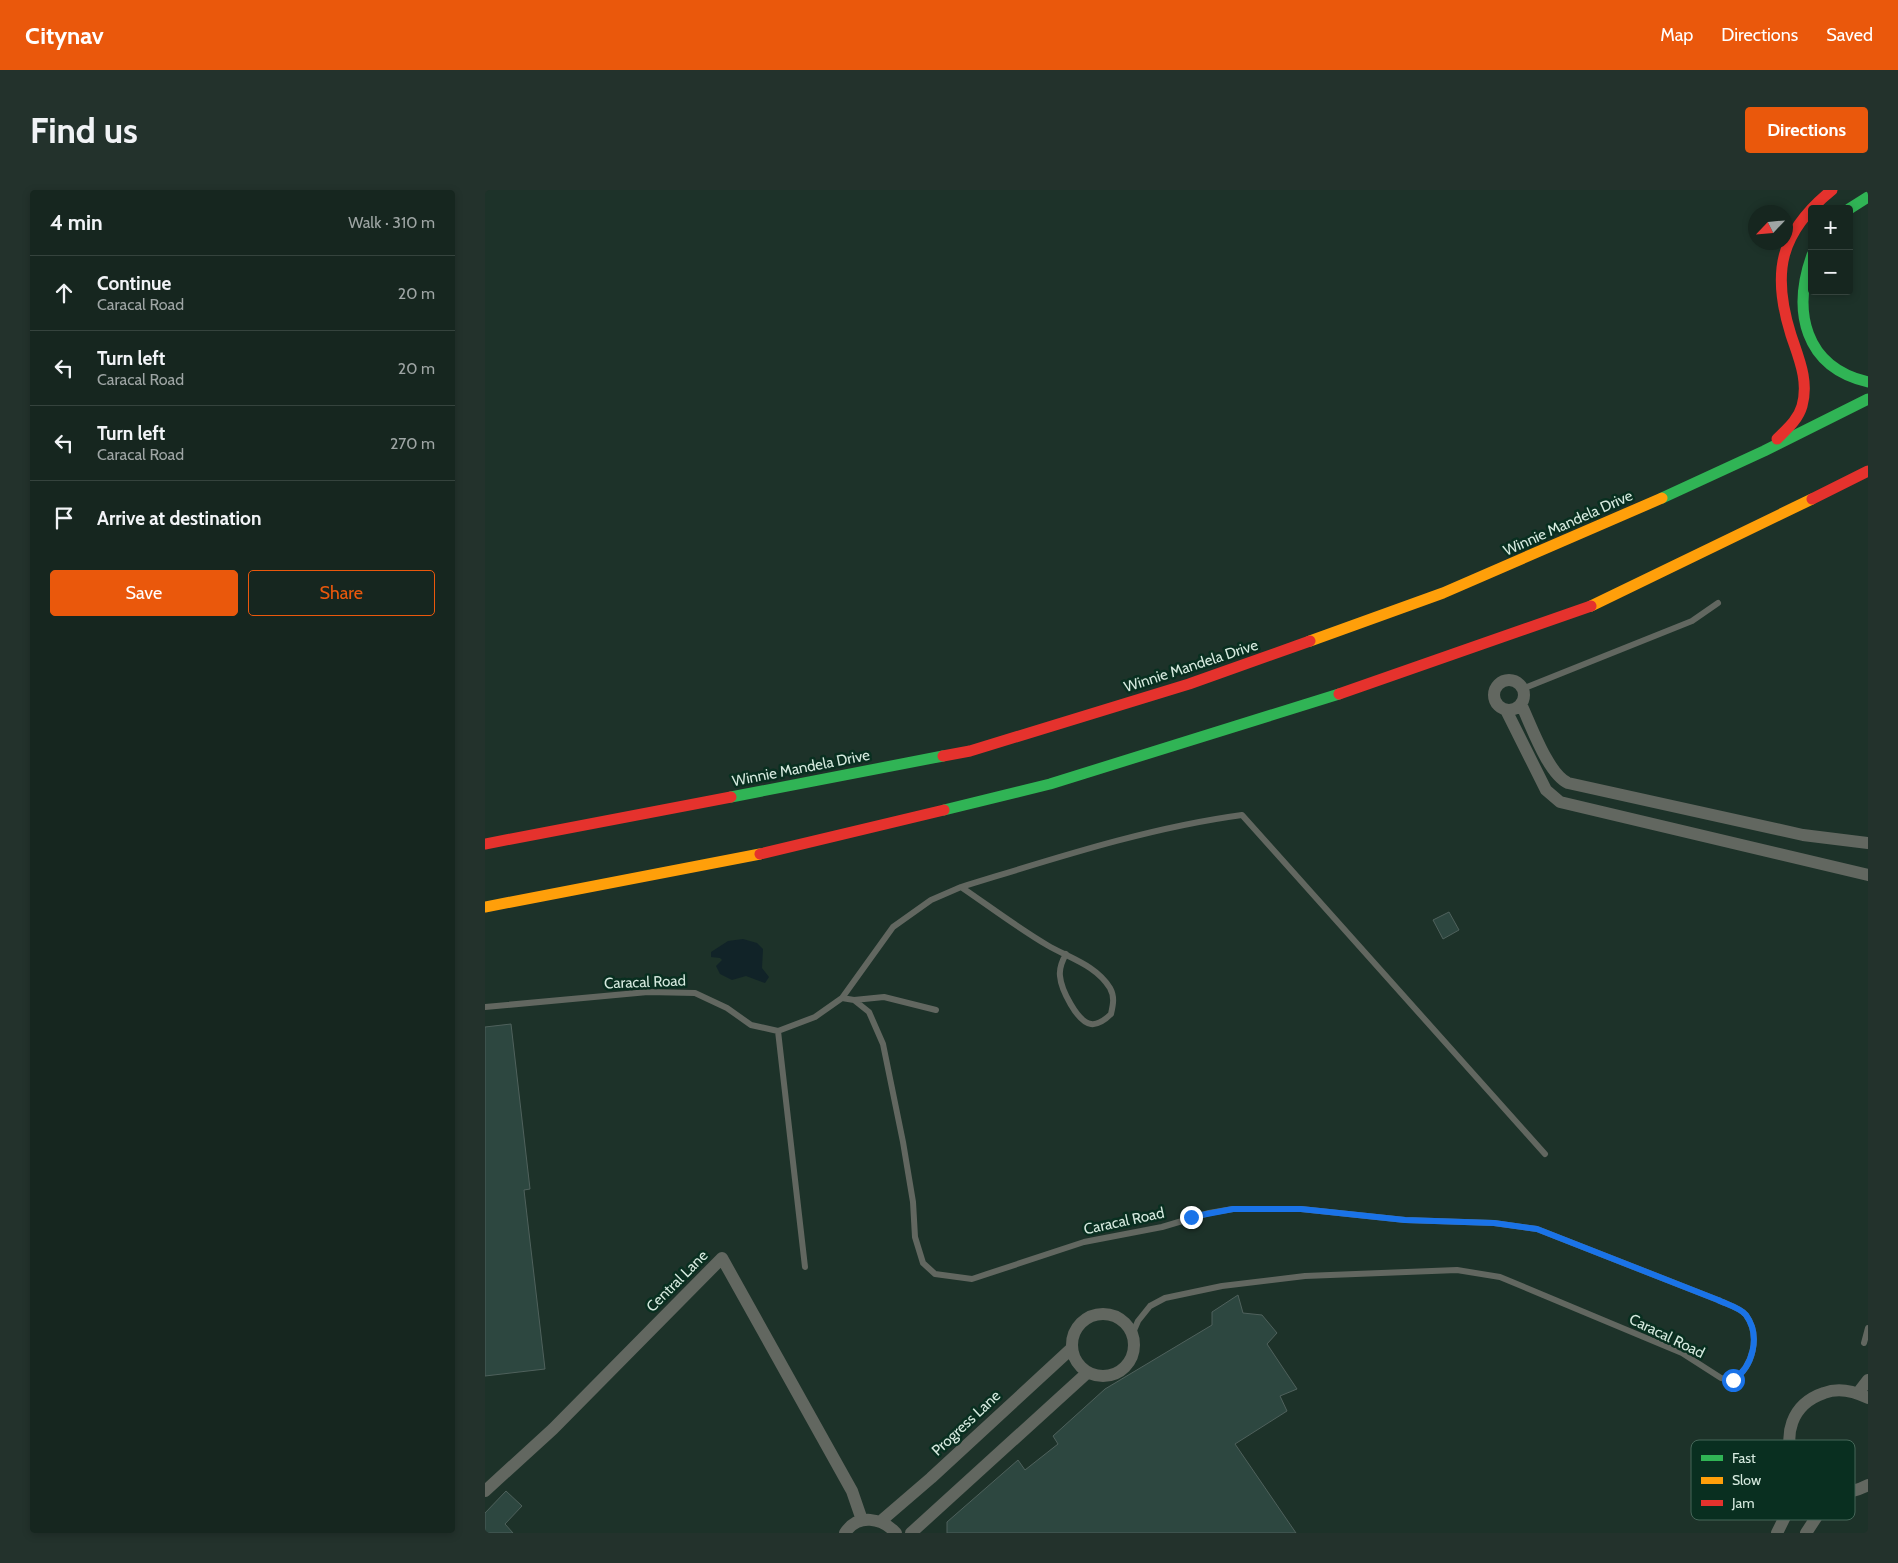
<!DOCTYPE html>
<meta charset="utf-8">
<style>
:root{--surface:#16261f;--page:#23322c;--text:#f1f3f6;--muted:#9ea5a4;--line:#35433d;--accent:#ea580c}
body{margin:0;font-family:Cabin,sans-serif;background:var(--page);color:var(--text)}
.controls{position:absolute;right:15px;top:15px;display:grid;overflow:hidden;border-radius:5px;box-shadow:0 2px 8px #0003}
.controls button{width:45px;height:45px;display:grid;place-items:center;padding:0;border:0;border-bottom:1px solid var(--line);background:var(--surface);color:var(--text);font:25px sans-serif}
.compass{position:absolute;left:1263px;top:15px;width:45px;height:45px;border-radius:50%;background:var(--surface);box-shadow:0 2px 8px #0003;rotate:244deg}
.stop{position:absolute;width:15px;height:15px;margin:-11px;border:4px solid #1a73e8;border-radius:50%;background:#fff}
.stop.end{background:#1a73e8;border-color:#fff;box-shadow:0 1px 5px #0008}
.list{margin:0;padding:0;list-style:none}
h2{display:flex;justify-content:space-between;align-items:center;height:65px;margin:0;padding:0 20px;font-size:21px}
h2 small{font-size:16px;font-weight:400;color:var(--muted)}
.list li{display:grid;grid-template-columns:32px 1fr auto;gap:15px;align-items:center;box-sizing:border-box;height:75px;padding:0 20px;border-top:1px solid var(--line)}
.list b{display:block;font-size:19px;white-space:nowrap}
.list p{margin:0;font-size:16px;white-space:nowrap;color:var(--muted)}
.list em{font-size:16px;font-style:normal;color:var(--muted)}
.actions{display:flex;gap:10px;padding:15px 20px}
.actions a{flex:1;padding:11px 0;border:1px solid var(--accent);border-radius:5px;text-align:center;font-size:18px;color:var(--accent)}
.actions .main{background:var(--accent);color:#fff}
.icon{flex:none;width:28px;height:28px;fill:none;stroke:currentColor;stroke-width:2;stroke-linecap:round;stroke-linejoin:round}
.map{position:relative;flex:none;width:1383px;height:1343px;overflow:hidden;border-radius:5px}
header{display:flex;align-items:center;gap:30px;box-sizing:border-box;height:70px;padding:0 25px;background:var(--accent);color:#fff}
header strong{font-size:24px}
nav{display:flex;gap:28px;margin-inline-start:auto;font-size:18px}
.intro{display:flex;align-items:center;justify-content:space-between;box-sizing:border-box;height:120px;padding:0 30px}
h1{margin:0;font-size:35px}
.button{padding:12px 22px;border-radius:5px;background:var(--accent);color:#fff;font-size:18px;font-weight:700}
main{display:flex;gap:30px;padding:0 30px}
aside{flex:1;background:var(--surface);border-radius:5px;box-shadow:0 2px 8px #0003}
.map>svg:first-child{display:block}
</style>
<header>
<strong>Citynav</strong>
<nav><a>Map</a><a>Directions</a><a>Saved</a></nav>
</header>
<div class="intro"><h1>Find us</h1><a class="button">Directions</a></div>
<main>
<aside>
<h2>4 min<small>Walk · 310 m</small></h2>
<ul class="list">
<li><svg class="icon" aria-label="ahead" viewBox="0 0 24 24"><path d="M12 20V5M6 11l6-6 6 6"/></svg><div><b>Continue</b><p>Caracal Road</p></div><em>20 m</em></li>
<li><svg class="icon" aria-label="left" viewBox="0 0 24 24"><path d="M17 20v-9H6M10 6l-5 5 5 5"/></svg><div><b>Turn left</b><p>Caracal Road</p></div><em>20 m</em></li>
<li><svg class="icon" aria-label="left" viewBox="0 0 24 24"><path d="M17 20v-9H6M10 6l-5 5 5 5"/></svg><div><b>Turn left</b><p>Caracal Road</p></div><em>270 m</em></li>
<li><svg class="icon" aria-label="arrive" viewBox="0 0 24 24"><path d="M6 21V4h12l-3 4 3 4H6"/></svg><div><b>Arrive at destination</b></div></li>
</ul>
<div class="actions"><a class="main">Save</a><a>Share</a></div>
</aside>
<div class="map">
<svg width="1383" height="1343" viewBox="0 0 1383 1343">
<rect width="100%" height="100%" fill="#1d3229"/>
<path fill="#112328" d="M258 749 272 753 278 759 277 778 284 787 280 793 261 786 247 790 235 784 231 776 237 770 235 768 226 767V762L243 751Z"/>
<path fill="#2d4740" stroke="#4f615c" d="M964 722 974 740 958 749 948 730Z
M26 834 45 999 39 1000 60 1179 0 1186V837Z
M753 1105 758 1123 777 1125 792 1143 782 1154 812 1199 795 1206 802 1221 750 1254 811 1343H462V1332L533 1270 540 1280 573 1254 568 1246 620 1199 727 1135V1122Z
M21 1301 37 1316 20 1334 28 1343H0V1323Z"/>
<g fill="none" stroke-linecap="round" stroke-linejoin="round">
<path stroke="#626760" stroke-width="6" d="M1037 499 1207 431 1233 413
M476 697C568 669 661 638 757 625L1060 964
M357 808 408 737 446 710 476 697C504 716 533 738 562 755 584 768 611 775 625 798 630 807 628 815 626 824 621 829 613 835 606 834 592 832 576 799 575 786 574 778 577 771 581 764
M369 810 399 807 451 820
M0 817 163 802 210 803 242 818 266 835 293 841 330 827 357 808 369 810 384 822 398 854 418 952 428 1012 430 1047 438 1073 450 1084 487 1089 599 1052 677 1037 724 1023 748 1019H816L920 1030 1009 1033 1052 1039 1233 1110C1241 1114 1256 1118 1261 1125 1276 1146 1268 1177 1248 1190L1236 1188 1197 1163 1015 1087 972 1080 820 1086 737 1096 680 1108 665 1116 653 1131 647 1145
M293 841 320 1077
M1379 1153 1383 1138"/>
<path stroke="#626760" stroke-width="12" d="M1009 505a15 15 0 1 1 30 0a15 15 0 1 1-30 0Z
M1036 514C1046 535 1063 584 1083 593L1318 645 1383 653
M1021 520 1061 600 1075 612 1383 685
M587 1155a31 31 0 1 1 62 0a31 31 0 1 1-62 0Z
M1373 1203 1383 1190
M1383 1208C1369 1201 1354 1197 1339 1203 1271 1226 1313 1331 1383 1295
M0 1301 68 1239 237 1068 367 1301 377 1330
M396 1331 446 1288 587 1158
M360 1343C373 1323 397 1328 411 1343
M426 1343 602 1183
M1292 1343 1319 1288
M1321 1343 1338 1317 1355 1303"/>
<path stroke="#30b455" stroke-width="11" d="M1364 19 1383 7
M1327 65C1307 121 1319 177 1383 192
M1177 308 1279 261 1383 209
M246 607 458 566
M459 620 565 594 854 504"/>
<path stroke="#ff9f0a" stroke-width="11" d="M1106 416 1327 309
M825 451 958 403 1177 308
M0 717 275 664"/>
<path stroke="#e5322d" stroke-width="11" d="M1292 249C1302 239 1313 230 1317 216 1324 191 1314 169 1306 145 1286 82 1295 42 1347 0
M1327 309 1383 281
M854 504 1106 416
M458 566 485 561 704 494 825 451
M0 654 246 607
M275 664 459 620"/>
</g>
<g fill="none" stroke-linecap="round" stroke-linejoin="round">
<path stroke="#1a73e8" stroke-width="6" d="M706 1027 748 1019H816L920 1030 1009 1033 1052 1039 1233 1110C1241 1114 1256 1118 1261 1125 1276 1146 1268 1177 1248 1190"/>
</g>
<g text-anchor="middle" stroke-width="5" stroke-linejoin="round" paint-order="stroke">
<g font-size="15" fill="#d6eadf" stroke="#092f20">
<text transform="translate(1083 333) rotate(-24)" y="5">Winnie Mandela Drive</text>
<text transform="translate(706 476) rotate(-18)" y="5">Winnie Mandela Drive</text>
<text transform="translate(316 578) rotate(-11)" y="5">Winnie Mandela Drive</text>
<text transform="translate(160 792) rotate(-2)" y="5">Caracal Road</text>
<text transform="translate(639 1031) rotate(-12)" y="5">Caracal Road</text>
<text transform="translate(192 1091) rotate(-45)" y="5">Central Lane</text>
<text transform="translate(1182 1146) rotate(26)" y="5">Caracal Road</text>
<text transform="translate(481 1233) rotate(-43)" y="5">Progress Lane</text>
</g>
</g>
<rect x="1206" y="1250" width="164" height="80" rx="8" fill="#092f20" stroke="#466759" stroke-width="1"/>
<rect x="1216" y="1265" width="22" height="6" fill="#30b455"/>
<rect x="1216" y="1287" width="22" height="7" fill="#ff9f0a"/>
<rect x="1216" y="1310" width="22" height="6" fill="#e5322d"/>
<g font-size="14" fill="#d6eadf">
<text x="1247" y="1273">Fast</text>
<text x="1247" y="1295">Slow</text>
<text x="1247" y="1318">Jam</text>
</g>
</svg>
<div class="controls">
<button>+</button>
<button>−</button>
</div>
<svg class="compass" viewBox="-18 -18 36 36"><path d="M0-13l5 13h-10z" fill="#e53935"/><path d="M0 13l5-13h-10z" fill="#9ea5a4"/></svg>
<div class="stop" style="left:1248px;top:1190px"></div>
<div class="stop end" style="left:706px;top:1027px"></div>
</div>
</main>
